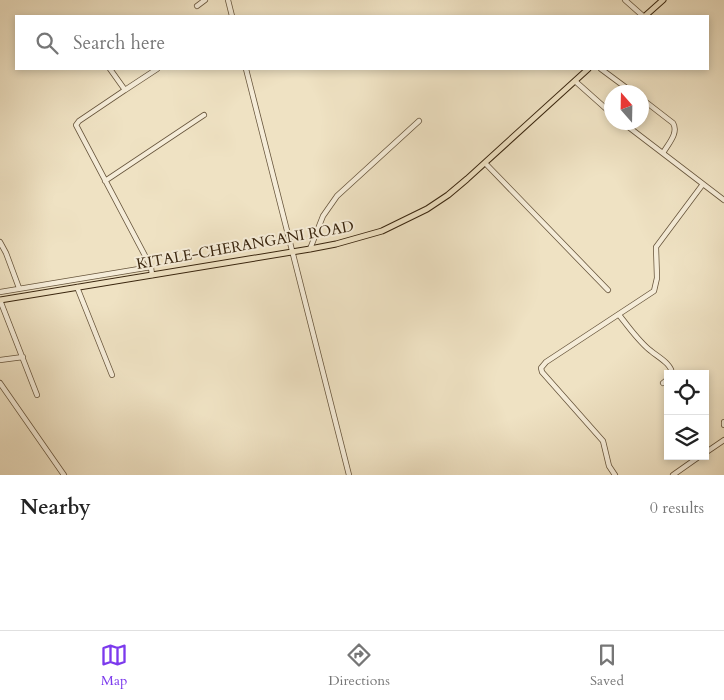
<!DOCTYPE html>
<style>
:root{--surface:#fff;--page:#f6f6f6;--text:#222;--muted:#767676;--line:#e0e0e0;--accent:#7c3aed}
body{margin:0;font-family:Cardo,serif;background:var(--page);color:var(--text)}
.controls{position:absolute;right:15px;bottom:15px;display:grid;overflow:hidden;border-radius:0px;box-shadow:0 2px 8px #0003}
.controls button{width:45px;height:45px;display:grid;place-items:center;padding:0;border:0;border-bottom:1px solid var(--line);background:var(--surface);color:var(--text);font:25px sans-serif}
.compass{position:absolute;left:604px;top:85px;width:45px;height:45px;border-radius:50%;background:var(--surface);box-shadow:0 2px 8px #0003;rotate:340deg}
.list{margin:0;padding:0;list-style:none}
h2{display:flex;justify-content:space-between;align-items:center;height:65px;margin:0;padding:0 20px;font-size:21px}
h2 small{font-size:16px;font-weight:400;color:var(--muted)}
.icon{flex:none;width:28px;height:28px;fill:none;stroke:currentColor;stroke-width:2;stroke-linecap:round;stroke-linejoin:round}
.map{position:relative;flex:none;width:724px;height:475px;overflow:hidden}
.search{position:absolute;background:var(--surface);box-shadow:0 2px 8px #0003;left:15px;right:15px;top:15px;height:55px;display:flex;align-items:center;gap:12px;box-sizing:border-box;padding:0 18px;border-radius:0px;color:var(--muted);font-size:19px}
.sheet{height:155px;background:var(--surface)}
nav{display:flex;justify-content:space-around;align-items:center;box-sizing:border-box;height:70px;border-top:1px solid var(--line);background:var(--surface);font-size:14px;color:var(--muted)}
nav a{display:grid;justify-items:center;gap:2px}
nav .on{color:var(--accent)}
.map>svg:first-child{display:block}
</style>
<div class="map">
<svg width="724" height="475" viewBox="0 0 724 475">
<rect width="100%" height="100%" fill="#efe2c3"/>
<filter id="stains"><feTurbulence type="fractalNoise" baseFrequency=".004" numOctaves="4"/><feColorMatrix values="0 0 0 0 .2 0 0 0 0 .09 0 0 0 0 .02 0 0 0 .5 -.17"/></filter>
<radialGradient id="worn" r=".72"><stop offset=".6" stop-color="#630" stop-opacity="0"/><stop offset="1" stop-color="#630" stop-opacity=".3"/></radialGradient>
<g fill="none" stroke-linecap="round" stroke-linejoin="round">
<g stroke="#66543b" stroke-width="6">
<path id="minor" d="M228 0 232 16
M625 0 643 16
M197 6 205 0
M110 69 125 90 79 121 76 125 151 267 152 275
M246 69 349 475
M601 69 632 92
M575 81 612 114
M125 90 157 69
M642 99 673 123C679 133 668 144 663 153
M622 122 724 200
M485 163 608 290
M105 181 204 115
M0 242 6 253 19 288
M310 249 323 216 337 196 419 121
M77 287 112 375
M0 292 151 267
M0 300 37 395
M619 315C629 327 639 342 651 351 658 357 672 364 672 374
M0 360 23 357
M0 383 64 475
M663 383 668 379
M724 422V425
M705 453 724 440
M615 475 609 466 603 441 542 372 541 368 546 362 654 291 657 278 656 247 703 184
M673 475 700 456"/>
</g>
<g stroke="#39250e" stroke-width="7">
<path id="major" d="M645 16 663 0
M0 300 310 249 336 244 382 231 427 209 448 195 467 179 588 69"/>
</g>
<use href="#minor" stroke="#f5ecd8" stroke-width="4.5"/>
<use href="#major" stroke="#efe2c3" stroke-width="5"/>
</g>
<g text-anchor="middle" stroke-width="4" stroke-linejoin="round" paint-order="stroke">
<g font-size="15" fill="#39250e" stroke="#f5ecd8">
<text transform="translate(245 245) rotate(-10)" y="5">KITALE-CHERANGANI ROAD</text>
</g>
</g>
<rect width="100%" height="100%" filter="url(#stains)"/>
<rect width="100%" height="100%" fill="url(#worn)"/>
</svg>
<div class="controls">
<button><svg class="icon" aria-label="locate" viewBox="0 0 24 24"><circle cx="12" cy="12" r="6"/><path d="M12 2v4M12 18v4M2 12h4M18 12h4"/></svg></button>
<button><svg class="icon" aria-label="layers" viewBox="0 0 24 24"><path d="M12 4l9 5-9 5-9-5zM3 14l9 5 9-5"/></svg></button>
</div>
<svg class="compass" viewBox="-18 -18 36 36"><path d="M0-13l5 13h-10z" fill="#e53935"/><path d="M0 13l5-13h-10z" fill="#767676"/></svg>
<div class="search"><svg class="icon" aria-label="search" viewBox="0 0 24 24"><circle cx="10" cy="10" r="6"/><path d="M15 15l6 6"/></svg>Search here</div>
</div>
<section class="sheet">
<h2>Nearby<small>0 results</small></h2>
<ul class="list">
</ul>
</section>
<nav>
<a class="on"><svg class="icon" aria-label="map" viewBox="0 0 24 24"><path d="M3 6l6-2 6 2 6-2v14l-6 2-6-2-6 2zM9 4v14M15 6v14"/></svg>Map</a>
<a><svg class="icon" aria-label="directions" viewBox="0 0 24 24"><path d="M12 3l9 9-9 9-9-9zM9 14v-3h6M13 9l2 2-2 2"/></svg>Directions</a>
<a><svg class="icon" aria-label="saved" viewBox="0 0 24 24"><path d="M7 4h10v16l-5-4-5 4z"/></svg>Saved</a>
</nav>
